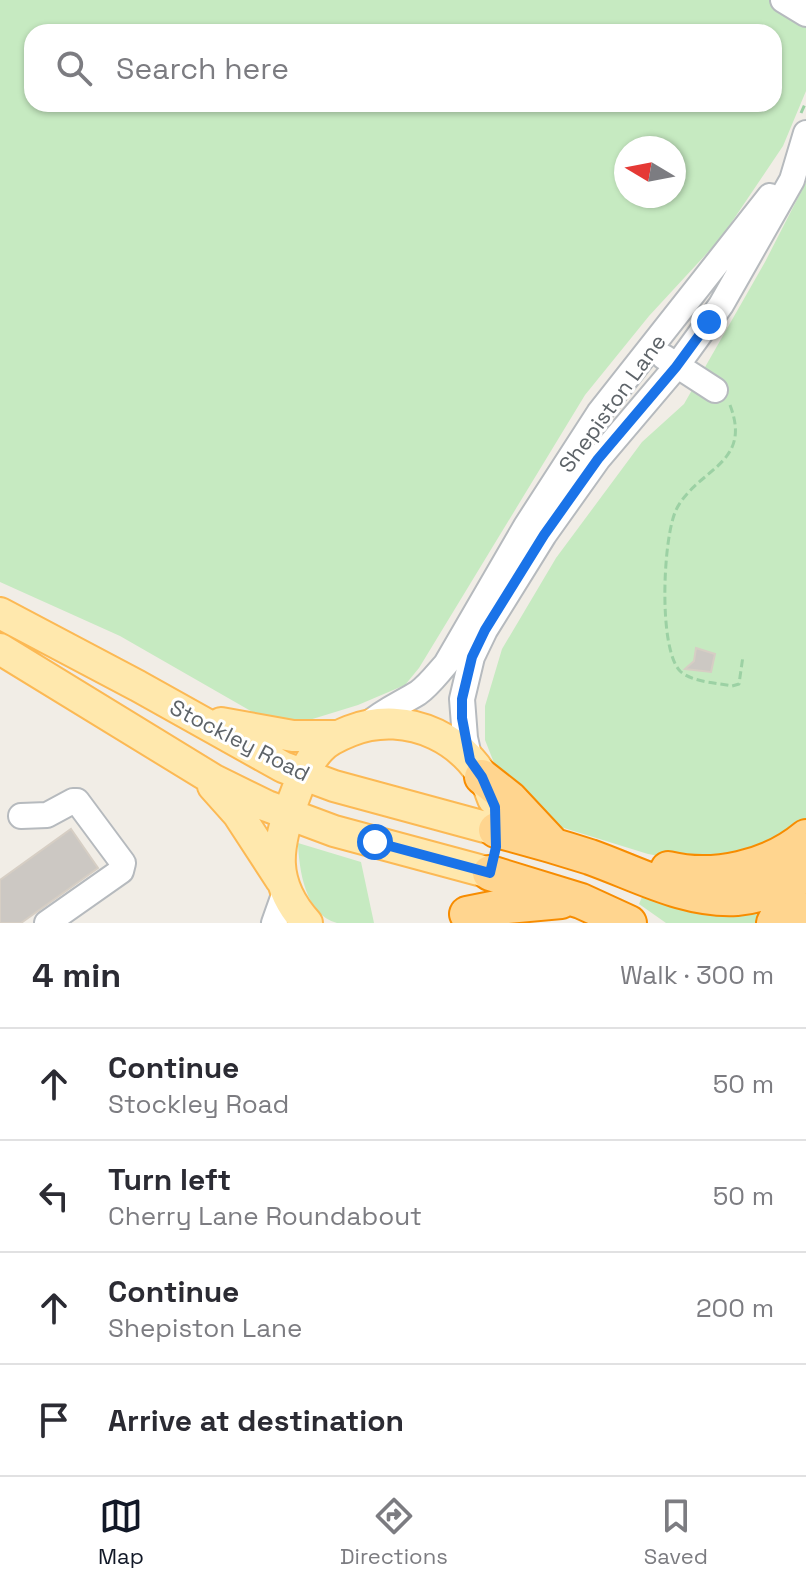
<!DOCTYPE html>
<meta charset="utf-8">
<style>
:root{--surface:#fff;--page:#f2f2f3;--text:#2b2b33;--muted:#7c7c81;--line:#e1e1e2;--accent:#111827}
body{margin:0;font-family:"Space Grotesk",sans-serif;background:var(--page);color:var(--text)}
.compass{position:absolute;left:614px;top:136px;width:72px;height:72px;border-radius:50%;background:var(--surface);box-shadow:0 2px 6px #0004;rotate:280deg}
.stop{position:absolute;width:24px;height:24px;margin:-18px;border:6px solid #1a73e8;border-radius:50%;background:#fff}
.stop.end{background:#1a73e8;border-color:#fff;box-shadow:0 2px 8px #0008}
.list{margin:0;padding:0;list-style:none}
h2{display:flex;justify-content:space-between;align-items:center;height:104px;margin:0;padding:0 32px;font-size:34px}
h2 small{font-size:26px;font-weight:400;color:var(--muted)}
.list li{display:grid;grid-template-columns:52px 1fr auto;gap:24px;align-items:center;box-sizing:border-box;height:112px;padding:0 32px;border-top:2px solid var(--line)}
.list b{display:block;font-size:30px;white-space:nowrap}
.list p{margin:0;font-size:26px;white-space:nowrap;color:var(--muted)}
.list em{font-size:26px;font-style:normal;color:var(--muted)}
.icon{flex:none;width:44px;height:44px;fill:none;stroke:currentColor;stroke-width:2;stroke-linecap:round;stroke-linejoin:round}
.map{position:relative;flex:none;width:806px;height:923px;overflow:hidden}
.search{position:absolute;background:var(--surface);box-shadow:0 2px 6px #0004;left:24px;right:24px;top:24px;height:88px;display:flex;align-items:center;gap:20px;box-sizing:border-box;padding:0 28px;border-radius:24px;color:var(--muted);font-size:30px}
.sheet{height:552px;background:var(--surface)}
nav{display:flex;justify-content:space-around;align-items:center;box-sizing:border-box;height:112px;border-top:2px solid var(--line);background:var(--surface);font-size:22px;color:var(--muted)}
nav a{display:grid;justify-items:center;gap:4px}
nav .on{color:var(--accent)}
.map>svg:first-child{display:block}
</style>
<div class="map">
<svg width="806" height="923" viewBox="0 0 806 923">
<rect width="100%" height="100%" fill="#f1ede6"/>
<path fill="#c6eac1" fill-rule="evenodd" d="M0 0H806V91L783 146 721 238 649 316 585 395 419 668 405 685 358 705 306 721 280 720 256 714 120 636 0 582ZM32 32H774V104H32ZM626 148H674V196H626Z
M806 182V819L753 855 692 862 648 854 551 824 500 778 485 740V706L502 649 556 558 642 442 684 404 765 262Z
M298 843 361 862 374 923C363 923 348 923 337 923 305 915 299 869 298 843Z
M642 897 684 907 770 900 761 923H666L639 904Z"/>
<path fill="#ccc8c3" stroke="#d6cec4" stroke-width="2" d="M696 648 715 654 711 672 685 669 694 661Z
M71 829 98 868 21 923H0V880Z"/>
<g fill="none" stroke-linecap="round" stroke-linejoin="round">
<g stroke="#b6babe" stroke-width="28">
<path id="minor" d="M783 0 806 14
M664 357 715 390
M367 725C383 711 400 704 418 693 429 685 437 674 446 664L526 526 599 413 770 196
M470 760 465 738 462 699 472 657 485 630 544 535 598 459 676 367 721 305 792 180 806 133
M21 816 47 815 73 801H77L123 863 121 871 47 923
M274 923 285 892"/>
</g>
<g stroke="#fcb954" stroke-width="34">
<path id="major" d="M0 613 138 686 283 767 334 786 496 830
M0 649 214 780 267 806 334 831 490 873
M221 723 293 736H337
M213 786 238 814 281 880
M307 923C270 882 276 847 294 798 300 782 307 763 319 750 326 741 340 735 350 731 407 708 474 740 493 799"/>
</g>
<g stroke="#f78c00" stroke-width="38">
<path id="highway" d="M482 777 510 799 553 845
M496 830C528 838 559 847 590 857 638 874 685 901 737 898 762 896 784 885 806 874
M668 869C713 880 769 868 806 837
M490 873 581 901 629 923
M467 914 507 906 561 901
M774 923 800 874
M803 923 806 916"/>
</g>
<path stroke="#9cd1a4" stroke-width="3" stroke-dasharray="8 4" stroke-linecap="butt" d="M801 113 806 102
M730 405C753 465 697 468 676 510 663 538 658 648 680 671 691 682 718 683 732 686L739 684 743 656"/>
<use href="#minor" stroke="#fff" stroke-width="24"/>
<use href="#major" stroke="#ffe8ad" stroke-width="30"/>
<use href="#highway" stroke="#ffd58f" stroke-width="34"/>
</g>
<g fill="none" stroke-linecap="round" stroke-linejoin="round">
<path stroke="#1a73e8" stroke-width="10" d="M375 842 490 873 496 847 495 807 482 777 470 760 462 718V699L472 657 485 630 544 535 598 459 676 367 709 322"/>
</g>
<g text-anchor="middle" stroke-width="6" stroke-linejoin="round" paint-order="stroke">
<g font-size="22" fill="#5d6368" stroke="#fff">
<text transform="translate(612 403) rotate(-54)" y="8">Shepiston Lane</text>
<text transform="translate(240 740) rotate(27)" y="8">Stockley Road</text>
</g>
</g>
</svg>
<svg class="compass" viewBox="-18 -18 36 36"><path d="M0-13l5 13h-10z" fill="#e53935"/><path d="M0 13l5-13h-10z" fill="#7c7c81"/></svg>
<div class="stop" style="left:375px;top:842px"></div>
<div class="stop end" style="left:709px;top:322px"></div>
<div class="search"><svg class="icon" aria-label="search" viewBox="0 0 24 24"><circle cx="10" cy="10" r="6"/><path d="M15 15l6 6"/></svg>Search here</div>
</div>
<section class="sheet">
<h2>4 min<small>Walk · 300 m</small></h2>
<ul class="list">
<li><svg class="icon" aria-label="ahead" viewBox="0 0 24 24"><path d="M12 20V5M6 11l6-6 6 6"/></svg><div><b>Continue</b><p>Stockley Road</p></div><em>50 m</em></li>
<li><svg class="icon" aria-label="left" viewBox="0 0 24 24"><path d="M17 20v-9H6M10 6l-5 5 5 5"/></svg><div><b>Turn left</b><p>Cherry Lane Roundabout</p></div><em>50 m</em></li>
<li><svg class="icon" aria-label="ahead" viewBox="0 0 24 24"><path d="M12 20V5M6 11l6-6 6 6"/></svg><div><b>Continue</b><p>Shepiston Lane</p></div><em>200 m</em></li>
<li><svg class="icon" aria-label="arrive" viewBox="0 0 24 24"><path d="M6 21V4h12l-3 4 3 4H6"/></svg><div><b>Arrive at destination</b></div></li>
</ul>
</section>
<nav>
<a class="on"><svg class="icon" aria-label="map" viewBox="0 0 24 24"><path d="M3 6l6-2 6 2 6-2v14l-6 2-6-2-6 2zM9 4v14M15 6v14"/></svg>Map</a>
<a><svg class="icon" aria-label="directions" viewBox="0 0 24 24"><path d="M12 3l9 9-9 9-9-9zM9 14v-3h6M13 9l2 2-2 2"/></svg>Directions</a>
<a><svg class="icon" aria-label="saved" viewBox="0 0 24 24"><path d="M7 4h10v16l-5-4-5 4z"/></svg>Saved</a>
</nav>
